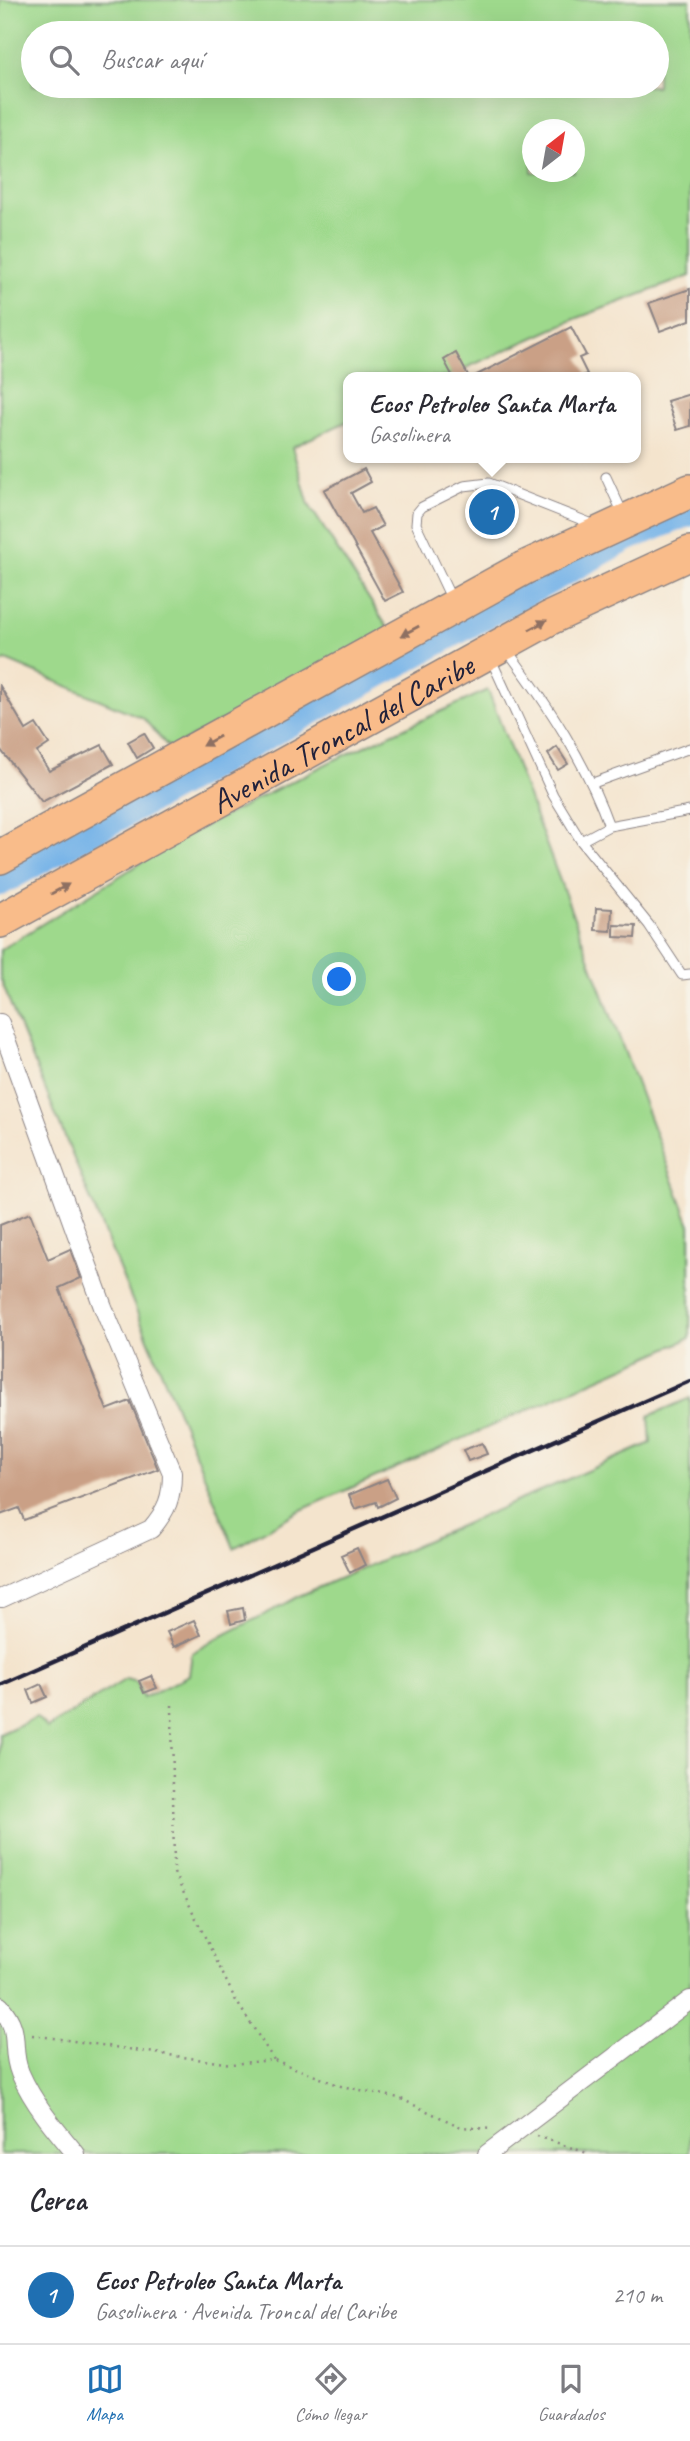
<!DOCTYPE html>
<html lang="es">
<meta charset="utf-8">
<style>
:root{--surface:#fff;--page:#f7f7f7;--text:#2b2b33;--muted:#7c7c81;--line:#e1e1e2;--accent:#1f6fb2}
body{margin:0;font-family:Caveat,sans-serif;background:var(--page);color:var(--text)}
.compass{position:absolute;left:522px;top:119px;width:63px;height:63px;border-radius:50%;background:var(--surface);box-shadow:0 7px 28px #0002;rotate:31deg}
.you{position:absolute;left:340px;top:980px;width:24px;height:24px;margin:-18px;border:5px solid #fff;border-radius:50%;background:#1a73e8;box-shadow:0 0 0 10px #1a73e833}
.badge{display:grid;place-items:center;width:46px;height:46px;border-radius:50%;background:var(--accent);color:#fff;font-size:23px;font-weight:700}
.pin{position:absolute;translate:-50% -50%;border:4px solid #fff;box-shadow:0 2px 7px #0006}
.popup{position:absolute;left:343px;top:372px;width:298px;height:91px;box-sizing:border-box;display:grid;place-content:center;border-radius:14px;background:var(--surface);filter:drop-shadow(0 2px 5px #0005);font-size:23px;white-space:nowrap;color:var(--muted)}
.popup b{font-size:26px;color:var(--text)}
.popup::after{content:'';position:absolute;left:50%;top:100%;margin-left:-14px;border:14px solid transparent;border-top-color:var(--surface)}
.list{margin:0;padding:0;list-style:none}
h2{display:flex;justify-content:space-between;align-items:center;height:91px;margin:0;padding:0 28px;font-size:30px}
h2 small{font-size:23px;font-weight:400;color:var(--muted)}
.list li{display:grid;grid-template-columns:46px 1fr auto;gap:21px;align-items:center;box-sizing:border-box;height:98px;padding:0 28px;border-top:2px solid var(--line)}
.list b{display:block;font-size:26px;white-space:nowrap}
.list p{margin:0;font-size:23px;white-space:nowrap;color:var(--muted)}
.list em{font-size:23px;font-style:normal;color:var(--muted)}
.icon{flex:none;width:38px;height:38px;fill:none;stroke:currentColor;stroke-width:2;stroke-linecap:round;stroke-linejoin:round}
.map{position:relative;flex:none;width:690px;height:2154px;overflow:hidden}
.search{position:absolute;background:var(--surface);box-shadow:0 7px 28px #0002;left:21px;right:21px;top:21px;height:77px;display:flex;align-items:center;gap:18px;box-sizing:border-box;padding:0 24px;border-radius:38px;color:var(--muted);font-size:26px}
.sheet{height:189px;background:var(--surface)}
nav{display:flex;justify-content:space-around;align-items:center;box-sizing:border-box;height:98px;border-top:2px solid var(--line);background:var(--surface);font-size:19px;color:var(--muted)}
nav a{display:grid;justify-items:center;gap:4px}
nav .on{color:var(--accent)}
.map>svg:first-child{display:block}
</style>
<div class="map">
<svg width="690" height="2154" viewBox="0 0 690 2154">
<rect width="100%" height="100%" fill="#f7f3e8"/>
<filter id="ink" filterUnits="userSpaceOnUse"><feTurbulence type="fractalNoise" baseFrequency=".0143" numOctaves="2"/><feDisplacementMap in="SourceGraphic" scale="14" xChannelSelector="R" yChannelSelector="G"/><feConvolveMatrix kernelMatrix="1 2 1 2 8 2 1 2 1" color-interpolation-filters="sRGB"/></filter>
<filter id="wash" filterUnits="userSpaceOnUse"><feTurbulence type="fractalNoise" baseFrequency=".00686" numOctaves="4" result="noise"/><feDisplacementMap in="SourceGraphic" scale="28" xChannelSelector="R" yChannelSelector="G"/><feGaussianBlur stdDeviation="1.57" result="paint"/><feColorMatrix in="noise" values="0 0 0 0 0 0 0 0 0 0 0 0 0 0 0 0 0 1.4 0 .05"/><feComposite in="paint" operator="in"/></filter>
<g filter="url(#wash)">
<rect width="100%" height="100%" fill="#f4e4cd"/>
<path fill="#9ed98c" stroke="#607e64" stroke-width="2" fill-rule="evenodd" d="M0 0H690V276L575 319 446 377H349L348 421 292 447 309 505 389 630 170 749 143 718 6 660 0 663ZM33 33H657V86H33ZM532 130H574V172H532Z
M488 690 690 1225V1338L299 1511 234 1548 13 1011 0 977V950L181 838 332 761Z
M690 1398V2154H0V1734L36 1717 47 1728 126 1679 137 1682 143 1698 189 1675 192 1653C227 1631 263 1617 299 1596L651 1443 649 1416Z"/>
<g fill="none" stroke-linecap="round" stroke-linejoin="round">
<path stroke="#76b3e8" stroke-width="28" d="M0 882 628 537 690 512"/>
</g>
<g id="blocks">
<path fill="#caa086" d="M690 289V320L660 331 649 303Z
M571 327 586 355 579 358 587 374 580 377H473Z
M456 353 469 377H453L444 360Z
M690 394V426L677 430 667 401Z
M364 469 371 482 351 493 362 513 373 508 383 526 370 533 403 592 385 601 324 490Z
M489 490 494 493 512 522 492 534 471 501Z
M0 686 26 730 36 724 49 744 37 752 49 771 102 745 113 764 42 802 0 749Z
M144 733 153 748 137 758 128 742Z
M557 747 568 764 558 770 548 754Z
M596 908 612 909 611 931 595 930Z
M614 925 636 926 635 938 614 937Z
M30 1213 48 1259 70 1249 81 1278 59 1288 107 1410 130 1401 158 1469 24 1520 19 1508 0 1515V1225Z
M482 1443 487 1454 468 1461 463 1450Z
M387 1479 396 1498 378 1507 376 1502 355 1509 349 1495Z
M357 1548 365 1565 350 1573 341 1555Z
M243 1608 245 1620 231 1624 228 1611Z
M194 1620 201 1635 174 1647 167 1632Z
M151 1676 157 1688 144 1693 139 1681Z
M41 1684 47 1697 33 1703 28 1690Z"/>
</g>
</g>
<g filter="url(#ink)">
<use href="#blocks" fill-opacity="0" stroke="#8b8384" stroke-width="2"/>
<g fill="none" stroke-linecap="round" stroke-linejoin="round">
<g stroke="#8b8384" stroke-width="11">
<path id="lane" d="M606 477 624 516
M452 600 416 524 417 513 422 507 464 486 489 483 595 525
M507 650C548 705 586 762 609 826
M490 657 553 795 581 841 649 925 682 975 690 974
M593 783 690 748
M581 841 609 826 690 811"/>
</g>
<g stroke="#8b8384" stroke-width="20">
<path id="street" d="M0 1023 103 1307 172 1473C172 1498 167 1510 151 1529L2 1598
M0 2006C23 2033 9 2046 20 2073 33 2103 55 2129 76 2154
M487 2154 690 2000"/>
</g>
<g stroke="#8b8384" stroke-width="36">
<g id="highway">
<path d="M0 857 524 568 690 491"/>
<path id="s1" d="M0 921 550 618 690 553"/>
</g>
</g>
<path stroke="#8b8384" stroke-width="2.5" stroke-dasharray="2 5" stroke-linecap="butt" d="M172 1705 174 1873 235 1999 274 2060
M32 2035 231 2064 274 2060 341 2086 399 2098 461 2127 493 2129
M537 2136 590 2154"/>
<use href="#lane" stroke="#fff" stroke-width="9"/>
<use href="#street" stroke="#fff" stroke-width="18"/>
<use href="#highway" stroke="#f9bc8a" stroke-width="33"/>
<path stroke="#22223b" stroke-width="4.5" d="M0 1685 690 1381"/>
</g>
<defs><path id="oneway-solid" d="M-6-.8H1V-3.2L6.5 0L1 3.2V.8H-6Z" transform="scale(1.75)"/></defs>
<g fill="#8e6f62">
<use href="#oneway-solid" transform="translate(538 625) rotate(-29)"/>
<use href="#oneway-solid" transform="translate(410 631) rotate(151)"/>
<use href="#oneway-solid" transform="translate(211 741) rotate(151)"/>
<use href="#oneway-solid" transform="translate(60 889) rotate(-29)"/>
</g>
</g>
<g text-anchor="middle" stroke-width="7" stroke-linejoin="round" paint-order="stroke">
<g font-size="33" fill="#22223b" stroke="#f7f3e8">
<text dy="12" stroke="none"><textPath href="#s1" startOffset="390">Avenida Troncal del Caribe</textPath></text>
</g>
</g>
</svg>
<svg class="compass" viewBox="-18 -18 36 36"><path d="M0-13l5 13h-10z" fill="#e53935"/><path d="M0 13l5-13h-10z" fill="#7c7c81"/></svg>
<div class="you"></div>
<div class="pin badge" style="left:492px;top:512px">1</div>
<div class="popup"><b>Ecos Petroleo Santa Marta</b>Gasolinera</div>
<div class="search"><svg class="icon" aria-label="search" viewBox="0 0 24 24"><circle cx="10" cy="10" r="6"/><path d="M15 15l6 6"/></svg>Buscar aquí</div>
</div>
<section class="sheet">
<h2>Cerca<small></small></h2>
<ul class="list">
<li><span class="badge">1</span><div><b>Ecos Petroleo Santa Marta</b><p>Gasolinera · Avenida Troncal del Caribe</p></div><em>210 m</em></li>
</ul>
</section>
<nav>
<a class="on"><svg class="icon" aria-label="map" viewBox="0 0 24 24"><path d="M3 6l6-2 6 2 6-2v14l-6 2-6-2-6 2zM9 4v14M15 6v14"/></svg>Mapa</a>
<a><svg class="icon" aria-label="directions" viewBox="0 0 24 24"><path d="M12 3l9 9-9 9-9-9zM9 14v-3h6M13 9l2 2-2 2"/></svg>Cómo llegar</a>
<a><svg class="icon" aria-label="saved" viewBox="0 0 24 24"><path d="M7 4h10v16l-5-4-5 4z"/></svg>Guardados</a>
</nav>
